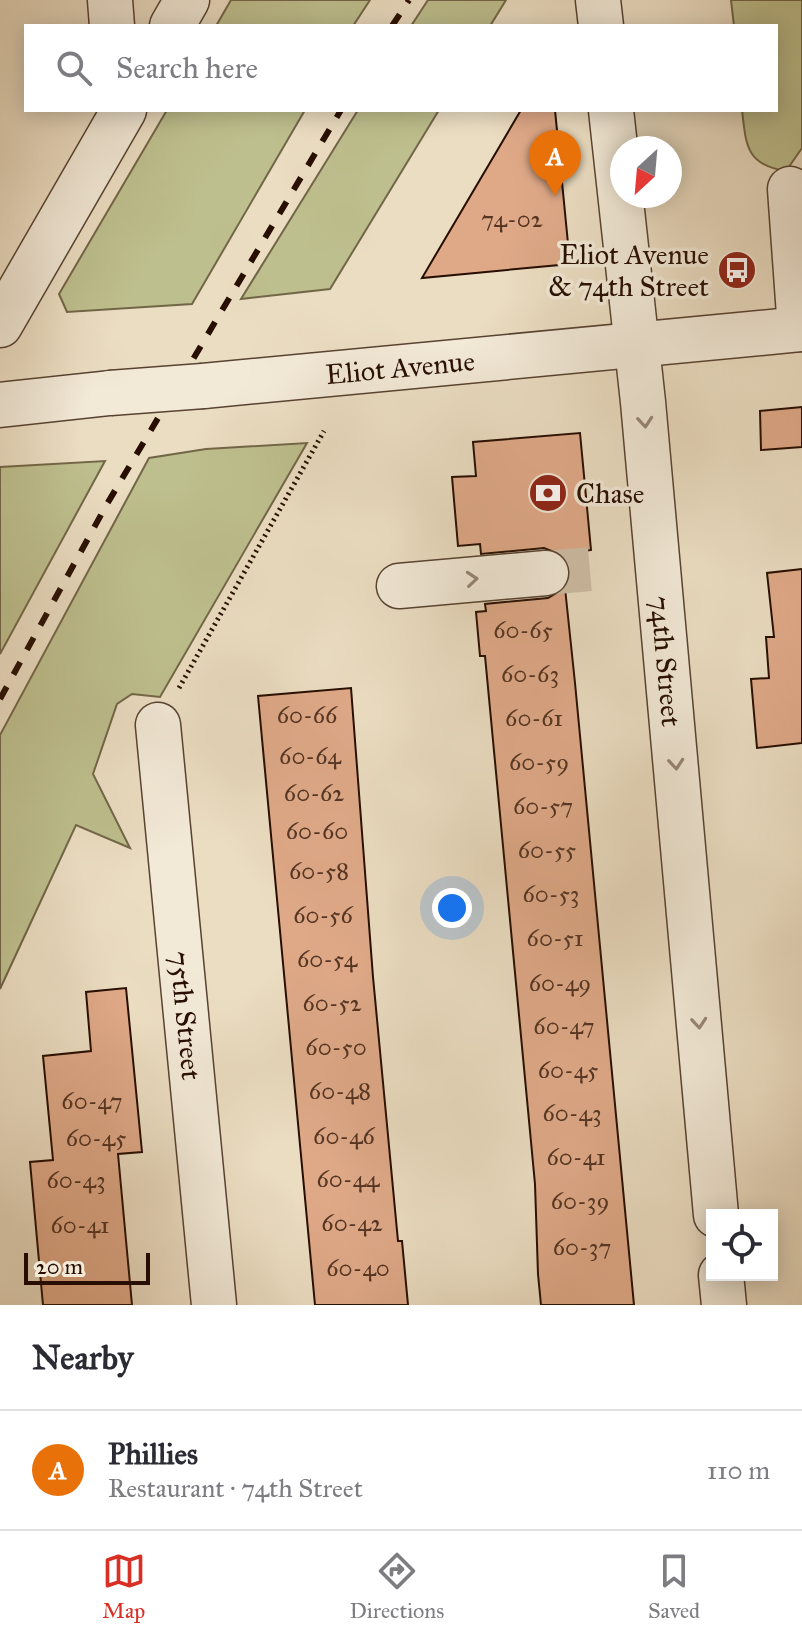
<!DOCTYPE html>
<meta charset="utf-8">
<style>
:root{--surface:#fff;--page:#f7f7f7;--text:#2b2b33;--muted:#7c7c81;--line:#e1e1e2;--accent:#d93025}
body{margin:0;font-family:"IM FELL Great Primer",serif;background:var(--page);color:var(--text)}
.controls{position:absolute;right:24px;bottom:24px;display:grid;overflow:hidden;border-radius:0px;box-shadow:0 4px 20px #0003}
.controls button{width:72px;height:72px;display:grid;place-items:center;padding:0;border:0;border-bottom:2px solid var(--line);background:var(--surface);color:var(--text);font:40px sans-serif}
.compass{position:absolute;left:610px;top:136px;width:72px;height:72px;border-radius:50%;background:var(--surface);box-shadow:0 4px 20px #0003;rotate:206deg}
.scale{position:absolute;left:24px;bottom:20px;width:126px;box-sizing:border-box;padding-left:8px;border:4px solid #270e01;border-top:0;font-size:22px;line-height:28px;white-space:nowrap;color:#270e01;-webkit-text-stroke:6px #f2e9d7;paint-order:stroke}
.you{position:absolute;left:452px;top:908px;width:28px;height:28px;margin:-20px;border:6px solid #fff;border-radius:50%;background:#1a73e8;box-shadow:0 0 0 12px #1a73e833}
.badge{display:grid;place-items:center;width:52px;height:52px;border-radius:50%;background:var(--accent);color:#fff;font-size:26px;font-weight:700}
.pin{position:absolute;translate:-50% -66px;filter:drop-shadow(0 2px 4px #0008)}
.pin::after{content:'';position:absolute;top:42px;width:28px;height:24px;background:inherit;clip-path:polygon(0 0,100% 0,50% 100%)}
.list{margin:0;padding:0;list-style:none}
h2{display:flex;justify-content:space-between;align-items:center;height:104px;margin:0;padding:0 32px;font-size:34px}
h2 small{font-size:26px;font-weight:400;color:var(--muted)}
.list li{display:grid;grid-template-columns:52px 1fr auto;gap:24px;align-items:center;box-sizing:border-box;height:120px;padding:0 32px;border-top:2px solid var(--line)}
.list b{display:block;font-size:30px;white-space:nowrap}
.list p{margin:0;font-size:26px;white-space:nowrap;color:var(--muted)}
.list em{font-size:26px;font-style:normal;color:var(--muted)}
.icon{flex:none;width:44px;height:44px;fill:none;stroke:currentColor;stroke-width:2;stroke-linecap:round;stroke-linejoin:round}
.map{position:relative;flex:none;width:802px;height:1305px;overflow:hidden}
.search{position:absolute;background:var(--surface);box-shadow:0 4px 20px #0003;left:24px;right:24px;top:24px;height:88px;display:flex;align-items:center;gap:20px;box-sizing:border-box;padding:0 28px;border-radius:0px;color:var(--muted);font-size:30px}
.sheet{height:224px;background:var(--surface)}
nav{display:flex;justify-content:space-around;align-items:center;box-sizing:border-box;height:112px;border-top:2px solid var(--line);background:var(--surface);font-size:22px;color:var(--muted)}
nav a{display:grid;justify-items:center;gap:4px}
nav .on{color:var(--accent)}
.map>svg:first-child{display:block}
</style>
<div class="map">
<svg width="802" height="1305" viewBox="0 0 802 1305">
<rect width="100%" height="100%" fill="#ebddc2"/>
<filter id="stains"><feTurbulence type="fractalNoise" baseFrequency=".0025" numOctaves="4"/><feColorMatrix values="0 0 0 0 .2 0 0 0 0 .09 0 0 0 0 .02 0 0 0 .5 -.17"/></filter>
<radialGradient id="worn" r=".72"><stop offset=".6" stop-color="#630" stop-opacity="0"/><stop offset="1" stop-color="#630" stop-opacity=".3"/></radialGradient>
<path fill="#bebf8e" stroke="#726648" stroke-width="2" d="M231 0H370L353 26H216Z
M428 0H506L490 26H411Z
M731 0H802V148L786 171C746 165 746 145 742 110H776V26H734Z
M167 110H305L192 304 67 312 59 294Z
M358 110H439L330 289 241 299Z
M307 443 160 697 132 694 117 704 93 774 130 848 76 825 0 989V735L149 458 206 449Z
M105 461 0 654V467Z"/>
<path fill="#dfa988" stroke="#270e01" stroke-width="2" d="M521 110H555L570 264 422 278Z
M802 407V447L761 450 760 411Z
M580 433 591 550 562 555 544 548 481 554 480 544 458 546 452 477 476 476 473 442Z
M802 569V743L757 748 751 679 769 678 766 637H774L767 573Z
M565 588 575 683 634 1305H541L538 1274 535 1184 485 656H480L476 612 486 611 485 604 548 598Z
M351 688 373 977 398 1241H402L408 1305H315L258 696Z
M126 988 142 1152 118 1154 132 1305H43L30 1162 53 1160 43 1056 91 1051 86 992Z"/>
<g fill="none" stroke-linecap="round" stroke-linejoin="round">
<path stroke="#cebea5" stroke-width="44" stroke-dasharray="44 22" stroke-linecap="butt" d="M546 573 591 569"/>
<g stroke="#584231" stroke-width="47">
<g id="minor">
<path d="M110 0 112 26"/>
<path d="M598 0 601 26"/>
<path d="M172 26 187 0"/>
<path id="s1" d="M611 110 643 402 716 1215"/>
<path d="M790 189 800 329"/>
<path d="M0 325 124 110"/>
<path id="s2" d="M203 386 802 329"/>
<path d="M0 405 110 393"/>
<path d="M399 586 546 573"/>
<path id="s3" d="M158 725 214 1305"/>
<path d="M721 1275 724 1305"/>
</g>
</g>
<path stroke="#270e01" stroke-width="5" stroke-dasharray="2 4" stroke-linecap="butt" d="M179 688 324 431"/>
<use href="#minor" stroke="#f2e9d7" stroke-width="44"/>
<path stroke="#270e01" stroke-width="6" stroke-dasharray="14 14" stroke-linecap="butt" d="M392 26 409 0
M0 699 107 504 341 110"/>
<g stroke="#584231" stroke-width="47" stroke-linecap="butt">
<path id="minor-bridge" d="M110 393 203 386"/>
</g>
<use href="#minor-bridge" stroke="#f2e9d7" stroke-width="44"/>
</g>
<defs><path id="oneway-chevron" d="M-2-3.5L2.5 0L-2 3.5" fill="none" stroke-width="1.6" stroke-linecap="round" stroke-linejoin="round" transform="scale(2)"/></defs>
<g stroke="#978677">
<use href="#oneway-chevron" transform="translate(645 422) rotate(85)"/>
<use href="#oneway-chevron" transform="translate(472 579) rotate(-5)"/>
<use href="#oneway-chevron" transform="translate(676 764) rotate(85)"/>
<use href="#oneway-chevron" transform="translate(699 1023) rotate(85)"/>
</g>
<defs>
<g id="bus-disc" transform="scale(2)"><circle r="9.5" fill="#8f2418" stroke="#f2e9d7"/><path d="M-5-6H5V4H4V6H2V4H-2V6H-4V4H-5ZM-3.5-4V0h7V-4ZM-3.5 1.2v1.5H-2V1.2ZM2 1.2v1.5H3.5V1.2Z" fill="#fff"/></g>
<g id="bank-disc" transform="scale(2)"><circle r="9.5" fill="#8f2418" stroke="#f2e9d7"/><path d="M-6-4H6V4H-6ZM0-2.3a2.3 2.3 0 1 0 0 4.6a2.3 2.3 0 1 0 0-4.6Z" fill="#fff"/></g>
</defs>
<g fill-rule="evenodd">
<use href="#bus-disc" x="737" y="270"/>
<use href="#bank-disc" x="548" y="493"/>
</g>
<g text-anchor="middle" stroke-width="7" stroke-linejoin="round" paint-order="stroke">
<g font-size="24" fill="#553523">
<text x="512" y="227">74-02</text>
<text x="523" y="638">60-65</text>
<text x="530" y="682">60-63</text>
<text x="307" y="723">60-66</text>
<text x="534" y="726">60-61</text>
<text x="310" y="764">60-64</text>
<text x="539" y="770">60-59</text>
<text x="314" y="801">60-62</text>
<text x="543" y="814">60-57</text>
<text x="317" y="839">60-60</text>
<text x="547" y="858">60-55</text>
<text x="319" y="879">60-58</text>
<text x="551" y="902">60-53</text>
<text x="323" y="923">60-56</text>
<text x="555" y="946">60-51</text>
<text x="327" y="967">60-54</text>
<text x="560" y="991">60-49</text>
<text x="332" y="1011">60-52</text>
<text x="564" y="1034">60-47</text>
<text x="336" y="1055">60-50</text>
<text x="568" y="1078">60-45</text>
<text x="340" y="1099">60-48</text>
<text x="92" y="1109">60-47</text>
<text x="572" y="1121">60-43</text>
<text x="344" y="1144">60-46</text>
<text x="96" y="1146">60-45</text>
<text x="576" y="1165">60-41</text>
<text x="348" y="1187">60-44</text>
<text x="76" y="1188">60-43</text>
<text x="580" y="1209">60-39</text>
<text x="352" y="1231">60-42</text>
<text x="80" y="1233">60-41</text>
<text x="582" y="1255">60-37</text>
<text x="358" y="1276">60-40</text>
</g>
<g font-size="28" fill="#270e01" stroke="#f2e9d7" text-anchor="end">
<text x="709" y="264">Eliot Avenue<tspan x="709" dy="32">&amp; 74th Street</tspan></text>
<text x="576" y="503" text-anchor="start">Chase</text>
</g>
<g font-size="28" fill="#270e01" stroke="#f2e9d7">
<text dy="10" stroke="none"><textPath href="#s2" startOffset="198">Eliot Avenue</textPath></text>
<text dy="10" stroke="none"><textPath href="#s1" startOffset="554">74th Street</textPath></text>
<text dy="10" stroke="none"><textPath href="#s3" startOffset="292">75th Street</textPath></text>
</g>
</g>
<rect width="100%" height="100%" filter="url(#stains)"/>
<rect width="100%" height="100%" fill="url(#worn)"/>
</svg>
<div class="controls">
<button><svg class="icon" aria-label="locate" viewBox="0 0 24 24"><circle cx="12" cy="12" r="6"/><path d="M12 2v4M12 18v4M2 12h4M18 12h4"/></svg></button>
</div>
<svg class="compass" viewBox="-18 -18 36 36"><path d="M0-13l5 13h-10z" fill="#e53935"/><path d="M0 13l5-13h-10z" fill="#7c7c81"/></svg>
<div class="scale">20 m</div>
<div class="you"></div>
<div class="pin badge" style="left:555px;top:196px;background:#e8710a">A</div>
<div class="search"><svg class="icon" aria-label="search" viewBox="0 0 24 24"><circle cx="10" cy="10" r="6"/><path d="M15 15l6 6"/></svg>Search here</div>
</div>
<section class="sheet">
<h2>Nearby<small></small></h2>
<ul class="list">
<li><span class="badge" style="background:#e8710a">A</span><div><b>Phillies</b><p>Restaurant · 74th Street</p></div><em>110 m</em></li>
</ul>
</section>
<nav>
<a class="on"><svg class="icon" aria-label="map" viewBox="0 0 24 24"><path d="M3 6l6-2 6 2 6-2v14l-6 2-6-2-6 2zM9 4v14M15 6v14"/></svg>Map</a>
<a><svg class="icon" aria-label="directions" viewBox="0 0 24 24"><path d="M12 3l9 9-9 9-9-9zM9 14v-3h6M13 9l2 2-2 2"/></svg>Directions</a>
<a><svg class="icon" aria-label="saved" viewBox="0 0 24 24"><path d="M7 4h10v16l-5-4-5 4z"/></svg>Saved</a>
</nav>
